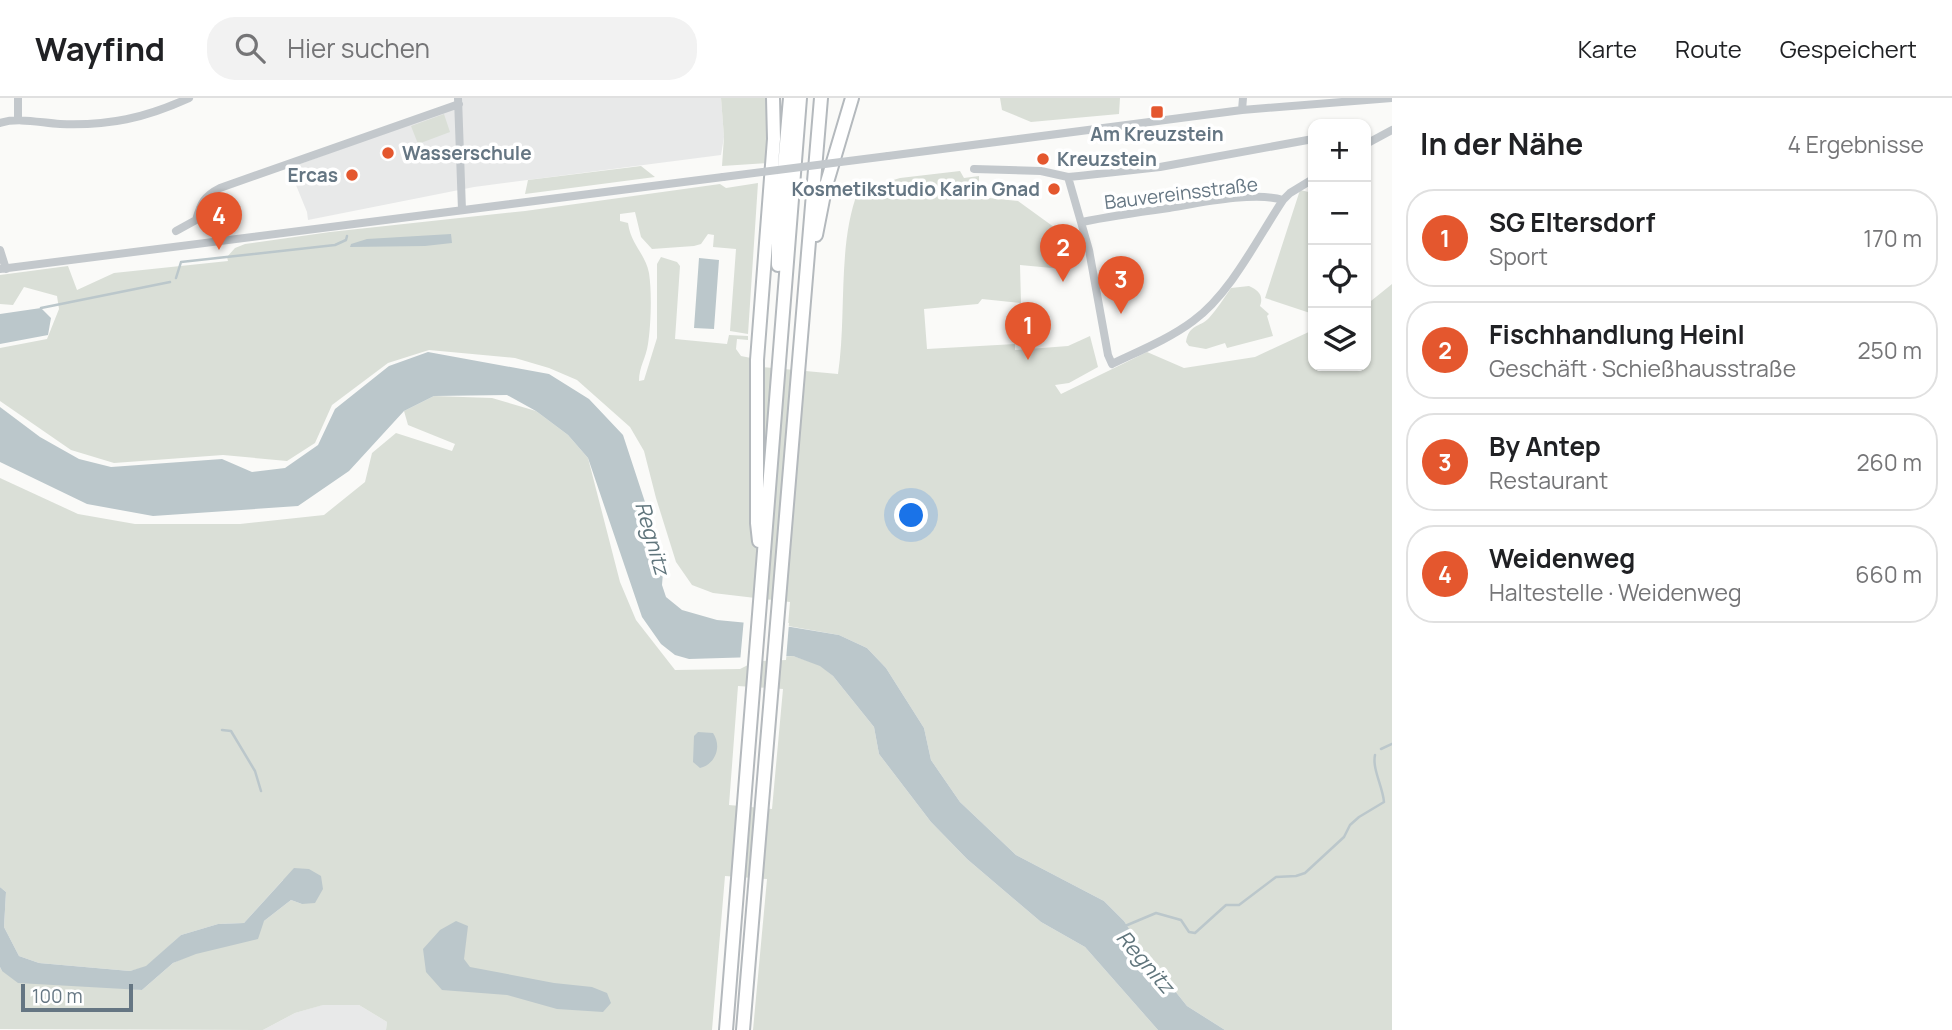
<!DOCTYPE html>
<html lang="de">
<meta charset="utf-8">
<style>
:root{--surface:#fff;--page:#f2f2f2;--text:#202124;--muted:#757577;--line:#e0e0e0;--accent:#e4572e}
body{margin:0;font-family:Manrope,sans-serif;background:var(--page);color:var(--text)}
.controls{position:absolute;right:21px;top:21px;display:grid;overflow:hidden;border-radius:14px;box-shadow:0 2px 5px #0004}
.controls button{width:63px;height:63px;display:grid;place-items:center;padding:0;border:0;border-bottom:2px solid var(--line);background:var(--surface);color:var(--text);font:35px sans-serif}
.scale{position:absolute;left:21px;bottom:18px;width:112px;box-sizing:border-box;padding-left:7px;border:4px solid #657683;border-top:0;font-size:19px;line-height:24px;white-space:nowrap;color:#657683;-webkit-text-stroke:5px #fff;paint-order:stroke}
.you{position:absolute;left:912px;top:418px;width:24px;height:24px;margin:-18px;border:5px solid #fff;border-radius:50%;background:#1a73e8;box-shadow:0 0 0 10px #1a73e833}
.badge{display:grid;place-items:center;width:46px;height:46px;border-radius:50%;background:var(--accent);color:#fff;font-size:23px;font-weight:700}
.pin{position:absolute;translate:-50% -58px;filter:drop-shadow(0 2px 4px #0008)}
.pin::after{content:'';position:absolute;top:37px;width:24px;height:21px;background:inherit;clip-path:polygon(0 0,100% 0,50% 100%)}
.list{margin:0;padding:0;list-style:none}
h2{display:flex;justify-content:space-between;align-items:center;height:91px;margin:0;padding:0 28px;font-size:30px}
h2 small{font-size:23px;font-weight:400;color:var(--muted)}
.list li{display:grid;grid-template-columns:46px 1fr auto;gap:21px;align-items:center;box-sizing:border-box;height:98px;margin:0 14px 14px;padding:0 14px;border:2px solid var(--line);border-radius:28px}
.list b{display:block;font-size:26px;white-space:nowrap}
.list p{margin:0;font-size:23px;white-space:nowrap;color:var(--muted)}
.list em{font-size:23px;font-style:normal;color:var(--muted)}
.icon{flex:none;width:38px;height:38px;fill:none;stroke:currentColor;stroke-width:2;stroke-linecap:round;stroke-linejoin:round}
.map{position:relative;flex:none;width:1392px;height:932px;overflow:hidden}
header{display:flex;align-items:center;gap:42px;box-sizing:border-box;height:98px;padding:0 35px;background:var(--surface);border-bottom:2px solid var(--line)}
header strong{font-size:33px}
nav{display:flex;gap:38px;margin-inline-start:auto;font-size:24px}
.search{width:490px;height:63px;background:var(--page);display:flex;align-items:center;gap:18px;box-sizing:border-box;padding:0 24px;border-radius:28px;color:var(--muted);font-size:26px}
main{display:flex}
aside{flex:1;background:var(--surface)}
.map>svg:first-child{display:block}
</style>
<header>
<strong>Wayfind</strong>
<div class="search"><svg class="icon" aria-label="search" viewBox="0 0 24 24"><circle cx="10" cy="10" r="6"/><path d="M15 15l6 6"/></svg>Hier suchen</div>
<nav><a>Karte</a><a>Route</a><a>Gespeichert</a></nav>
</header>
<main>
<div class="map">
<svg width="1392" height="932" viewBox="0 0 1392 932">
<rect width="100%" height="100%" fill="#fafaf8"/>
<path fill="#e8e9e9" d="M456 0H721L724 39 721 57 474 89 308 122 307 114 289 70 456 9Z
M322 907H359L387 924 386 932H263L295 915Z"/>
<path fill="#dadfd7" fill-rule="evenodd" d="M721 0H768V65L722 68 724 39Z
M1000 0H1120L1119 16 1031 24 1002 12Z
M444 16 450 34 418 46 411 28Z
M641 68 655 79 525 96 528 82Z
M960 73 964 80 979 78V99L1018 103 1058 132 1063 171 1020 167 1021 205 982 201 978 206 924 211 927 251 1015 246V252L1068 248 1090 238 1098 269 1069 285 1055 287 1061 296 1147 254 1184 270 1255 259 1313 232V268H1366V207L1392 186V932H1225L1187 908 1147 858 1124 823 1104 803 1016 757 960 704 931 662 924 630 886 570 867 550 839 537 788 528 790 504 713 495 692 487 676 464 656 400 644 353 630 329 577 282 549 270 515 260 429 252 388 265 332 307 315 345 287 363 223 357 114 365 71 352 0 303V250L47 241 59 211 57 198 24 189 13 207 0 206V177L68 168 77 192 114 175 228 163 227 159 235 150 245 146 330 134 525 113 720 86 726 90 758 85 748 236 730 233 736 151 713 149 714 137 708 136 701 146 694 148 652 151 641 139 635 114 620 116V123L628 125C631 147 645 155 649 175 652 194 651 227 648 246 646 260 639 269 639 283L644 282 657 240V166L661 159 677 164 680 168 675 241 727 246 729 237 748 238V242L737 241 736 251 741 258 751 260V268L838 276C847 218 837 148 858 93L900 80Z
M1300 92 1313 95V216L1265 200Z
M1249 188C1258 192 1264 197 1260 208L1269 216 1267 218 1273 238 1227 250 1225 245 1206 251 1189 248 1186 244C1189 226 1199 230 1209 220 1217 211 1224 200 1231 190Z
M434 298 492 300 536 313 568 337 588 360 620 484 636 522 675 572 740 571 762 560 793 558 820 567 833 578 874 629 879 656 931 724 967 761 1041 824 1085 849 1158 932H753L767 781 725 778 712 932H386L387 924 359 907H323L295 915 263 932 0 931V869L2 873 142 892 173 865 264 823 291 802 302 806 283 782 244 825 218 826 181 837 146 869 130 873 39 865 19 858 4 829 6 794 0 789V380L78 416 135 426H240L324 417 365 384 372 355 396 335 452 353 455 346 408 327 404 313ZM738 588 783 591 772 711 729 707Z"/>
<path fill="#bbc7cb" d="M451 136 452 145 425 148 350 149 351 146 367 141Z
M699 160 719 162 714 231 694 230Z
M41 210 51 220 48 237 0 246V216Z
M428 254 549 276 589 301 623 337 664 462 662 487 666 499 682 512 717 522 791 529 839 537 867 550 886 570 924 630 931 662 960 704 1016 757 1104 803 1124 823 1147 858 1187 908 1225 932H1158L1085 849 1041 824 967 761 931 724 879 656 874 629 833 578 820 568 793 558 689 561 675 557 661 546 642 519 588 360 568 337 536 313 507 297 434 298 404 313 349 373 298 408 153 418 87 406 0 364V309L40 339 79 361 111 369 222 361 252 374 285 370 318 347 335 311 389 268Z
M698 634 713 635C722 648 716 666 700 670L693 664 694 638Z
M294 770 309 771 321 778 323 791 315 805 302 806 291 802 264 823 258 841 196 856 173 865 142 892 18 885 2 873 0 869V789L6 794 4 829 19 858 39 865 130 873 146 868 181 837 218 826 244 825Z
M456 823 468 828 464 861 470 869 554 885 592 889 607 895 611 905 603 914 557 911 507 897 442 892 426 874 423 851 440 832Z"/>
<path fill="#fafaf8" d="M744 520 789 525 786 562 740 564Z"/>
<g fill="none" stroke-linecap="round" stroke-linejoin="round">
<path stroke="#bbc7cb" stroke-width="2.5" d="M176 180 181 164 335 147 346 142 347 138
M41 210 170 184
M222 632 231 633 255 673 261 693
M1381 651 1392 646
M1125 828 1156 815 1181 822 1189 834 1195 835 1226 807H1239L1276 779 1296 778 1305 775 1344 739 1350 727 1359 719 1384 704C1383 689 1372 671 1375 657"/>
<g stroke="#b4b9bd" stroke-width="16">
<path id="highway" d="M816 137 825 91 852 0
M778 167V138L790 0
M759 443 757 425V262L774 41 773 0
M726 932 800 0
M743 932 821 0"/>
</g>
<path stroke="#c3c8cc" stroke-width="8" d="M458 0 462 112
M1242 12 1243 0
M18 22V0
M0 25C19 19 41 25 60 26 109 28 145 20 189 0
M1366 46 1392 32
M888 58 1242 12 1392 0
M974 71 1041 73 1068 79 1079 78 1160 69 1313 41
M1068 79 1089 152 1108 257 1112 266C1139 253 1169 241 1193 223 1231 195 1257 141 1283 102L1290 95 1313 81
M1082 124C1111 118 1140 114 1169 110 1199 105 1255 93 1283 102
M176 133 196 122C201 105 204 98 220 90L459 6
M0 152 6 171
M0 171 723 79"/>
<use href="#highway" stroke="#fff" stroke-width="12"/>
<path stroke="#c3c8cc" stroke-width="8" d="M723 79 888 58"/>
</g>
<g fill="#e4572e" stroke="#fff" stroke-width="2.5">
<rect x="1150" y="7" width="14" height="14" rx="3.5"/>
<circle cx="388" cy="55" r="7"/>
<circle cx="1043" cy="61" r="7"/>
<circle cx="352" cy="77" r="7"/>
<circle cx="1054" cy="91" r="7"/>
</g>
<g text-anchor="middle" stroke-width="7" stroke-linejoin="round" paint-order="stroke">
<g font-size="19" font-weight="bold" fill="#657683" stroke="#fff" text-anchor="start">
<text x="1157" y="43" text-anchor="middle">Am Kreuzstein</text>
<text x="402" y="62">Wasserschule</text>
<text x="1057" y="68">Kreuzstein</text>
<text x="338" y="84" text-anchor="end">Ercas</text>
<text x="1040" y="98" text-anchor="end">Kosmetikstudio Karin Gnad</text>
</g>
<g font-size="19" fill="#657683" stroke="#fff">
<text transform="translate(1181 95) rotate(-7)" y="7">Bauvereinsstraße</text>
</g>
<g font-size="21" font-style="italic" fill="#60757c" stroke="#fff">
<text transform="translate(652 440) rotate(74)" y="7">Regnitz</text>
<text transform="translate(1145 864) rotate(49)" y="7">Regnitz</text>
</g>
</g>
</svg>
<div class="controls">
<button>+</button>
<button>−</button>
<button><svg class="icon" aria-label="locate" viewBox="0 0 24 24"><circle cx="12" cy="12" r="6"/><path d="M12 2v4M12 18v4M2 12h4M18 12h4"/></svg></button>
<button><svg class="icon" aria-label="layers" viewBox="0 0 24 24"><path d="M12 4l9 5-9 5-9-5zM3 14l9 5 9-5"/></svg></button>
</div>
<div class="scale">100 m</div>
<div class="you"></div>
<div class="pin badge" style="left:1028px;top:262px">1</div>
<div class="pin badge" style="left:1063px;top:184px">2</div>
<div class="pin badge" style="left:1121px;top:216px">3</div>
<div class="pin badge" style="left:219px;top:152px">4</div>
</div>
<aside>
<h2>In der Nähe<small>4 Ergebnisse</small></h2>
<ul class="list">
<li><span class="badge">1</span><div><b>SG Eltersdorf</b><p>Sport</p></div><em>170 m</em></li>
<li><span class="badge">2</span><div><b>Fischhandlung Heinl</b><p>Geschäft · Schießhausstraße</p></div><em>250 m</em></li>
<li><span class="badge">3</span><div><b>By Antep</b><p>Restaurant</p></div><em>260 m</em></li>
<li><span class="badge">4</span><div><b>Weidenweg</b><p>Haltestelle · Weidenweg</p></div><em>660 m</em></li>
</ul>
</aside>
</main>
